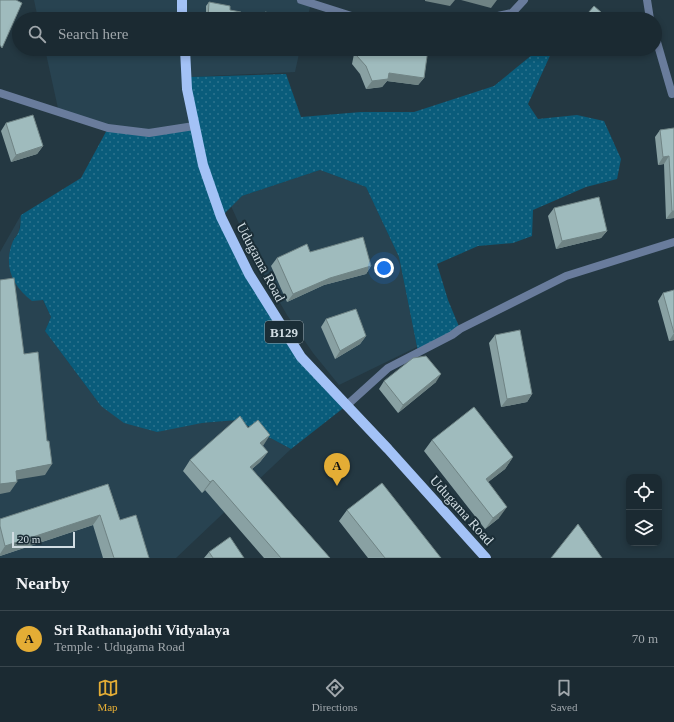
<!DOCTYPE html>
<meta charset="utf-8">
<style>
:root{--surface:#1b2a32;--page:#28363e;--text:#f1f3f6;--muted:#a0a7ac;--line:#39464d;--accent:#e4ad35}
body{margin:0;font-family:"Times New Roman",serif;background:var(--page);color:var(--text)}
.controls{position:absolute;right:12px;bottom:12px;display:grid;overflow:hidden;border-radius:8px;box-shadow:0 2px 6px #0003}
.controls button{width:36px;height:36px;display:grid;place-items:center;padding:0;border:0;border-bottom:1px solid var(--line);background:var(--surface);color:var(--text);font:20px sans-serif}
.scale{position:absolute;left:12px;bottom:10px;width:63px;box-sizing:border-box;padding-left:4px;border:2px solid #d1dde3;border-top:0;font-size:11px;line-height:14px;white-space:nowrap;color:#d1dde3;-webkit-text-stroke:3px #1b2e37;paint-order:stroke}
.you{position:absolute;left:384px;top:268px;width:14px;height:14px;margin:-10px;border:3px solid #fff;border-radius:50%;background:#1a73e8;box-shadow:0 0 0 6px #1a73e833}
.badge{display:grid;place-items:center;width:26px;height:26px;border-radius:50%;background:var(--accent);color:#111;font-size:13px;font-weight:700}
.pin{position:absolute;translate:-50% -33px;filter:drop-shadow(0 1px 2px #0008)}
.pin::after{content:'';position:absolute;top:21px;width:14px;height:12px;background:inherit;clip-path:polygon(0 0,100% 0,50% 100%)}
.list{margin:0;padding:0;list-style:none}
h2{display:flex;justify-content:space-between;align-items:center;height:52px;margin:0;padding:0 16px;font-size:17px}
h2 small{font-size:13px;font-weight:400;color:var(--muted)}
.list li{display:grid;grid-template-columns:26px 1fr auto;gap:12px;align-items:center;box-sizing:border-box;height:56px;padding:0 16px;border-top:1px solid var(--line)}
.list b{display:block;font-size:15px;white-space:nowrap}
.list p{margin:0;font-size:13px;white-space:nowrap;color:var(--muted)}
.list em{font-size:13px;font-style:normal;color:var(--muted)}
.icon{flex:none;width:22px;height:22px;fill:none;stroke:currentColor;stroke-width:2;stroke-linecap:round;stroke-linejoin:round}
.map{position:relative;flex:none;width:674px;height:558px;overflow:hidden}
.search{position:absolute;background:var(--surface);box-shadow:0 2px 6px #0003;left:12px;right:12px;top:12px;height:44px;display:flex;align-items:center;gap:10px;box-sizing:border-box;padding:0 14px;border-radius:22px;color:var(--muted);font-size:15px}
.sheet{height:108px;background:var(--surface)}
nav{display:flex;justify-content:space-around;align-items:center;box-sizing:border-box;height:56px;border-top:1px solid var(--line);background:var(--surface);font-size:11px;color:var(--muted)}
nav a{display:grid;justify-items:center;gap:2px}
nav .on{color:var(--accent)}
.map>svg:first-child{display:block}
</style>
<div class="map">
<svg width="674" height="558" viewBox="0 0 674 558">
<defs>
<pattern id="green-dots" width="8" height="8" patternUnits="userSpaceOnUse"><rect width="8" height="8" fill="#0a5c7b"/><path d="M2 2h.1M6 6h.1" fill="none" stroke="#2d738e" stroke-width="1.8" stroke-linecap="round"/></pattern>
</defs>
<rect width="100%" height="100%" fill="#243842"/>
<path fill="#284351" d="M34 0H312L307 19H38Z
M45 49H300L295 72 188 77 194 126 150 132 108 128 59 113Z
M320 170 366 187 399 257 417 347 339 385 313 353 287 315 256 261 231 206 242 196Z
M21 215 19 232 13 240 51 317 45 331 101 406 202 423 237 420 291 449 176 558H0V252Z"/>
<path fill="url(#green-dots)" d="M543 49H553L528 104 538 119 577 115 604 121 621 159 617 179 586 187 533 210 532 236 513 243 478 246 437 264 448 300 460 329 418 352 399 257 366 187 320 170 242 196 221 217 285 333 346 406 291 449 237 420 202 423 157 432 124 423 101 406 45 331 51 317 43 300 32 301C12 285 3 266 13 241 14 238 18 235 19 231 21 227 20 220 21 215L81 178 108 128 150 132 193 126 188 77 286 74 301 117 361 112H414L494 86 538 50Z"/>
<g fill="none" stroke-linecap="round" stroke-linejoin="round">
<path stroke="#697c9c" stroke-width="8" d="M301 0 361 19
M647 0 650 19
M484 19 512 13 524 0
M655 35 672 94
M0 93 108 128 149 133 194 126
M346 406 388 368 452 335 460 329 566 276 674 242"/>
<path stroke="#a3c2f6" stroke-width="10" d="M182 0V19
M185 49 187 89 203 165 221 217 249 274 301 357 388 449 486 558"/>
</g>
<path fill="#89a1a3" d="M209 2 230 10 239 19H206V6Z
M265 12 279 19H260Z
M355 49H428L424 78 418 85 387 81 382 87 366 89 360 74 352 64Z
M621 49H629L627 52Z
M6 123 43 146 37 154 11 162 1 131Z
M674 128V218L666 219 664 164 658 165 655 137 660 130Z
M554 208 607 231 601 238 556 249 548 216Z
M310 252 371 266 366 274 324 285 287 302 271 266 277 258Z
M674 290V340L669 341 658 301 663 293Z
M326 319 366 336 360 344 335 359 321 327Z
M495 335 532 394 527 402 501 407 489 343Z
M384 381 436 382 398 413 379 389Z
M248 428 268 452 260 462 252 469 330 558H264L205 490 202 493 183 471 190 460Z
M432 440 513 457 505 469 488 482 499 518 485 529 424 451Z
M108 484 120 520 149 558H103L93 525 0 556V519Z
M347 510 441 558H368L339 521Z
M209 552 244 558H204Z"/>
<path fill="#6f8384" d="M425 0H455L450 6 425 1Z
M461 0H497L491 8Z
M267 49H278L276 51Z
M389 73 424 78 418 85 387 81 382 87 366 89 372 81Z
M43 146 37 154 11 162 16 155Z
M669 156 664 164 658 165 663 157Z
M672 211H674V218L666 219Z
M607 231 601 238 556 249 562 241Z
M371 266 366 274 324 285 287 302 293 294 330 278Z
M674 333V340L669 341Z
M366 336 360 344 335 359 340 351Z
M441 374 436 382 398 413 403 405Z
M532 394 527 402 501 407 507 399Z
M270 435 263 446 252 454 260 443Z
M268 452 260 462 243 477 250 467Z
M513 457 505 469 478 490 486 479Z
M52 464 45 475 8 481 16 471Z
M213 480 205 490 202 493 210 482Z
M17 482 10 492 0 494V484Z
M507 507 499 518 485 529 493 518Z
M100 515 93 525 0 556V554L5 546Z"/>
<path fill="#9fbbbd" stroke="#6f8384" d="M0 0H16L22 3 2 48 0 45Z
M209 2 230 6V10L241 12 239 19H208Z
M594 6 609 19H583Z
M265 12 279 15V19H262Z
M359 49H428L424 78 389 73 388 79 372 81 366 66 357 56Z
M33 115 43 146 16 155 6 123Z
M674 128V211H672L669 156 663 157 660 130Z
M599 197 607 231 562 241 554 208Z
M363 237 371 266 330 278 293 294 277 258 307 244 310 252Z
M14 278 24 354 38 352 47 441H49L52 464 16 471 17 482 0 484V280Z
M674 290V333L663 293Z
M356 309 366 336 340 351 326 319Z
M520 330 532 394 507 399 495 335Z
M426 356 441 374 403 405 384 381 413 358Z
M474 407 513 457 486 479 507 507 493 518 432 440Z
M240 416 248 428 258 420 270 435 260 443 268 452 250 467 330 558H281L213 480 210 482 190 460Z
M382 483 441 558H385L347 510Z
M108 484 120 520 136 515 149 558H114L100 515 5 546 0 526V519Z
M578 524 602 558H551Z
M230 537 244 558H213L209 552Z"/>
<g text-anchor="middle" stroke-width="4" stroke-linejoin="round" paint-order="stroke">
<rect fill="#1b2e37" stroke="#9aa8af" stroke-width="1" x="265" y="321" width="38" height="22" rx="3"/>
<g font-size="13" font-weight="bold" fill="#d1dde3">
<text x="284" y="337">B129</text>
</g>
<g font-size="14" fill="#d1dde3" stroke="#1b2e37">
<text transform="translate(261 262) rotate(62)" y="5">Udugama Road</text>
<text transform="translate(462 510) rotate(48)" y="5">Udugama Road</text>
</g>
</g>
</svg>
<div class="controls">
<button><svg class="icon" aria-label="locate" viewBox="0 0 24 24"><circle cx="12" cy="12" r="6"/><path d="M12 2v4M12 18v4M2 12h4M18 12h4"/></svg></button>
<button><svg class="icon" aria-label="layers" viewBox="0 0 24 24"><path d="M12 4l9 5-9 5-9-5zM3 14l9 5 9-5"/></svg></button>
</div>
<div class="scale">20 m</div>
<div class="you"></div>
<div class="pin badge" style="left:337px;top:486px">A</div>
<div class="search"><svg class="icon" aria-label="search" viewBox="0 0 24 24"><circle cx="10" cy="10" r="6"/><path d="M15 15l6 6"/></svg>Search here</div>
</div>
<section class="sheet">
<h2>Nearby<small></small></h2>
<ul class="list">
<li><span class="badge">A</span><div><b>Sri Rathanajothi Vidyalaya</b><p>Temple · Udugama Road</p></div><em>70 m</em></li>
</ul>
</section>
<nav>
<a class="on"><svg class="icon" aria-label="map" viewBox="0 0 24 24"><path d="M3 6l6-2 6 2 6-2v14l-6 2-6-2-6 2zM9 4v14M15 6v14"/></svg>Map</a>
<a><svg class="icon" aria-label="directions" viewBox="0 0 24 24"><path d="M12 3l9 9-9 9-9-9zM9 14v-3h6M13 9l2 2-2 2"/></svg>Directions</a>
<a><svg class="icon" aria-label="saved" viewBox="0 0 24 24"><path d="M7 4h10v16l-5-4-5 4z"/></svg>Saved</a>
</nav>
